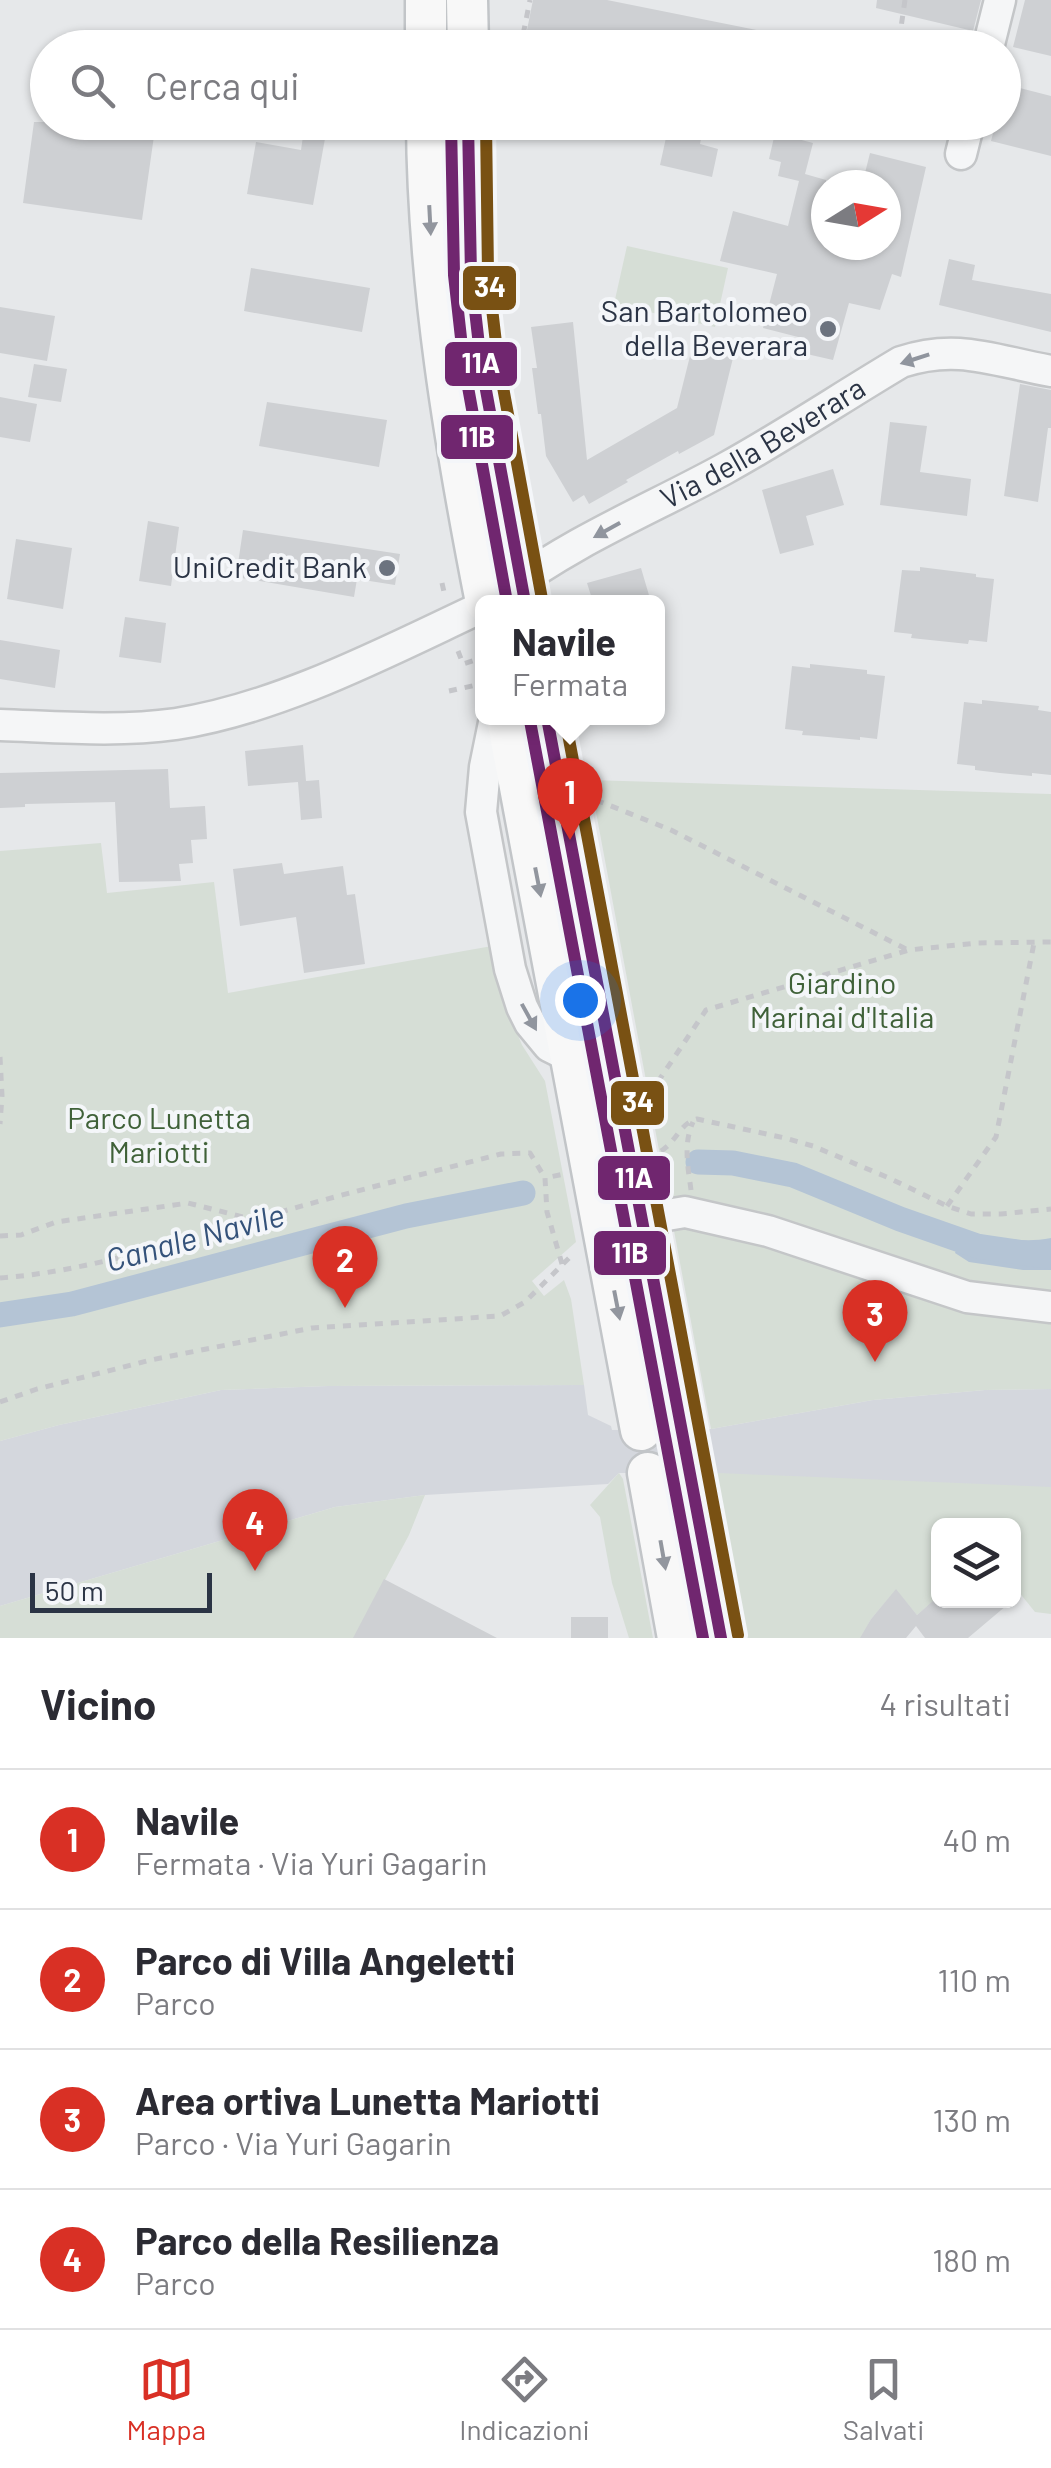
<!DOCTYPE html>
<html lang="it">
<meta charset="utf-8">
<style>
:root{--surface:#fff;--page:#f2f2f3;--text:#2b2b33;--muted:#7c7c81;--line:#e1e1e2;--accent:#d93025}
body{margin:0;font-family:Barlow,sans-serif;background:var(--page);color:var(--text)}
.controls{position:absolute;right:30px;bottom:30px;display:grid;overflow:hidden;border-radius:15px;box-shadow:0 2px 8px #0004}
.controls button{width:90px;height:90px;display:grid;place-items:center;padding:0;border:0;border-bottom:2px solid var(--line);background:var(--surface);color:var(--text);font:50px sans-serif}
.compass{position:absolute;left:811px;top:170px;width:90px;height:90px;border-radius:50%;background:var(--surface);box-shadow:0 2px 8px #0004;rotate:79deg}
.scale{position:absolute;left:30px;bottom:25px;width:182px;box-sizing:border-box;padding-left:10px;border:5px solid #2b3445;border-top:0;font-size:28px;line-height:35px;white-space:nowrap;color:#2b3445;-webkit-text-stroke:8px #f4f6f9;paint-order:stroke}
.you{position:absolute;left:580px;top:1000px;width:35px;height:35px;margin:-25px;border:8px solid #fff;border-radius:50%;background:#1a73e8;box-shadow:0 0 0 15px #1a73e833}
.badge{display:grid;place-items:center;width:65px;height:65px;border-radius:50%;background:var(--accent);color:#fff;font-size:32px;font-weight:700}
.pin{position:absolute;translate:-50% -82px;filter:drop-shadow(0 2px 5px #0008)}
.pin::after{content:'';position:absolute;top:52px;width:35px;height:30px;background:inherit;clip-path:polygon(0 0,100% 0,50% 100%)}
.popup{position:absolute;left:475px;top:595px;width:190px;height:130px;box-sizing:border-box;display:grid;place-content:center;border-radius:15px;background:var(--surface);filter:drop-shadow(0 2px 8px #0005);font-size:32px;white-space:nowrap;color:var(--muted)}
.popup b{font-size:38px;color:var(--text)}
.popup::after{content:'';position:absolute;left:50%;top:100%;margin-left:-20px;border:20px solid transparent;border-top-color:var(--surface)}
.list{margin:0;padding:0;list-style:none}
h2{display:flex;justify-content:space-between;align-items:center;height:130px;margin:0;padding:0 40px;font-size:42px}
h2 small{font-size:32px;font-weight:400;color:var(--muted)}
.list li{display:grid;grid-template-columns:65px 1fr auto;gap:30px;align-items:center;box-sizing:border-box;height:140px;padding:0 40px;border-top:2px solid var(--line)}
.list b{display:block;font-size:38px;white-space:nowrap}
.list p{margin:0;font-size:32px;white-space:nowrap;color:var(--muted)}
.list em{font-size:32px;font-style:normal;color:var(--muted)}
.icon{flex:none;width:55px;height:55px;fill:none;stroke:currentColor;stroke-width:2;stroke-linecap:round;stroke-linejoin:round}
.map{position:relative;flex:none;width:1051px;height:1638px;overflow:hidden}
.search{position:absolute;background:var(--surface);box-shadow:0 2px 8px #0004;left:30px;right:30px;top:30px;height:110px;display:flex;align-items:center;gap:25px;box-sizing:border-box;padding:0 35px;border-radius:55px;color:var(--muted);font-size:38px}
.sheet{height:690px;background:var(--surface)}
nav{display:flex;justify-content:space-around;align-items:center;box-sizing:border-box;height:140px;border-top:2px solid var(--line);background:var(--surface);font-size:28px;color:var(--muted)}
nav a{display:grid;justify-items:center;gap:5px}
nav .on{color:var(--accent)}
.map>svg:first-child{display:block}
</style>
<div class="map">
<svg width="1051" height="1638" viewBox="0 0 1051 1638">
<rect width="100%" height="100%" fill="#e6e8ea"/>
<path fill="#d4d7dd" d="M584 1385 588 1415 611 1426 612 1430 711 1429 873 1400 985 1390 1051 1389V1496L718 1477 717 1473H619L608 1484 425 1495 335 1507 0 1606V1441L59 1425 221 1390 328 1386Z"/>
<path fill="#d6ded6" d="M627 246 728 268 715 327 614 304Z
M590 780 1051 794V1389L985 1390 873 1400 711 1429Z
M101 843 107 893 214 882 228 993 492 946 512 1021 522 1045 545 1081 576 1242 532 1281 544 1296 564 1280 571 1299 584 1385 328 1386 221 1390 59 1425 0 1441V851Z
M619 1473 623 1479 653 1638H629L612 1583 600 1517 590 1505Z
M718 1473 1051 1487V1614L1035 1612 1014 1586V1526H938V1597L917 1615 896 1590 871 1619 861 1638H746L715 1479Z
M425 1495 409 1535 354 1638H0V1606L335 1507Z"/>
<path fill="#b4c4d5" d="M963 1232C994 1236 1020 1244 1051 1238V1270H1023L969 1262 955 1253Z"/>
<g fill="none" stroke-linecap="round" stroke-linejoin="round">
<path stroke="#b4c4d5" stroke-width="25" d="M698 1162 733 1163 793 1175 900 1219 977 1246 1051 1257
M0 1315 72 1304 406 1216 523 1193"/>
</g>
<path fill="#ced0d3" d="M533 0H607L796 38 795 48H537L524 45Z
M877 0H981L973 31 876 8Z
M1025 0H1051V56L1013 47Z
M1004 84 1051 96V156L991 141 996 122H1004Z
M34 122H156L142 220 23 203Z
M305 122H328L313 205 247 194 256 142 301 150Z
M704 123 700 144 718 149 712 177 660 165 669 124 689 128Z
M775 133 813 143 805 174 826 180V245H886V185H862L870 153 926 167 901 277 892 274 880 310 849 303 833 360 798 352 802 338 763 328 777 274 720 261 733 211 788 226 799 181 778 176 781 162 769 159Z
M949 259 975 265 972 280 1051 294V332L939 305Z
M251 268 370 288 362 332 244 311Z
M0 307 55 316 47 361 0 353Z
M573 322 587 460 677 408 692 348 733 358 714 435 679 454 678 451 626 480 628 482 589 504 584 495 573 502 546 456 541 414H538L532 368H537L531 327Z
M34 364 67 369 61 402 28 397Z
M1020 384 1051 390V428H1048L1038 502 1004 496Z
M0 397 37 404 30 442 0 437Z
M267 402 387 420 379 467 259 446Z
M890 422 927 426 920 472 971 479 967 516 880 505Z
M833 469 844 505 806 516 814 545 780 554 762 490Z
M148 521 179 527 171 586 139 581Z
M243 530 400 554 395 585 357 579 354 597 236 577Z
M16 539 72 548 63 609 7 599Z
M920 567 976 574V577L994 579 987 642 969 640 968 644 911 638 912 634 894 632 902 570 920 571Z
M641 568 651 602H593L587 583Z
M125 617 166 623 161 663 119 657Z
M0 640 60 650 55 688 0 679Z
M810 664 867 670V674L885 676 877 739 860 737V740L817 736 802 735 803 731 785 729 792 666 810 668Z
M982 700 1039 706 1038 710 1051 712V775L1032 773V776L1000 773 975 770V766L957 764 964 702 982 704Z
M303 745 306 781 319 780 322 818 301 820 298 782 248 786 245 751Z
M168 769 170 808 205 806 207 839 191 840 193 863 179 864 181 881 119 882 115 802 25 804V807L0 808V773Z
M282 863 284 874 343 866 347 895 355 894 365 964 304 973 296 917 240 926 233 869Z
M384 1579 497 1638H353Z
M896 1589 917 1615 934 1600H1013L968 1638H925L916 1626 906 1638H860L871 1619Z
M571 1617H608V1638H571Z"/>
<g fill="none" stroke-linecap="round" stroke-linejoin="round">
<g stroke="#c4c6c8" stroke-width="35">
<g id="minor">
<path d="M988 48 1000 0"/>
<path d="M961 154 969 122"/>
<path id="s1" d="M505 592C572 541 651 509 724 469 784 436 842 397 901 362 958 343 994 361 1051 371"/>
<path d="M495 718 485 767 481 812 510 969 522 1007 530 1023 549 1046 571 1057"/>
<path d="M0 725C58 727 118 732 176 724 280 708 388 651 482 607"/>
<path d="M642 1225 661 1216 685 1212 768 1231 967 1297 1051 1307"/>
</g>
</g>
<g stroke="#c2c5c8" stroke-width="45">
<path id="major" d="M426 0V48
M467 0 468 48
M427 122C428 284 455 444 486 602
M468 122 471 275 481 363 525 602
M507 718 641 1430
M547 718 681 1429
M648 1473 678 1638
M690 1473 721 1638"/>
</g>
<path stroke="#c5c6ca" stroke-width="5" stroke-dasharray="8 8" stroke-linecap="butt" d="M905 0 899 41 934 48
M497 35 522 40 530 0
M442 583 444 592
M458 651 463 664 482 658
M449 691 481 684
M596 800 671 830 906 949
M0 1057 2 1096 0 1124
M649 1095 706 1010 909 950 977 943 1051 942
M661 1151C677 1141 680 1123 697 1119L785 1138 813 1146 889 1178 947 1206 971 1214H1001L1051 1209
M691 1190C688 1167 683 1144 693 1122
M947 1206 996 1137 1034 943
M0 1236 21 1235 56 1222 188 1203 251 1219
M562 1264 547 1212 545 1178 564 1174
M0 1278C92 1271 182 1240 270 1215 346 1193 424 1174 501 1154L530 1153 545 1178
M0 1402 37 1389 151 1360 312 1328 500 1316 525 1302 574 1253"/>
<use href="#minor" stroke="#f5f6f7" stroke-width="30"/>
<use href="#major" stroke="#f8f8f8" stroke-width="40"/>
<g stroke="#f4f6f9" stroke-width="20">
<path id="bus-1" d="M468 122 471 275 481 363 525 602
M547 718 721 1638"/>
</g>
<g stroke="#f4f6f9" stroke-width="20">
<path id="bus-2" d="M451 122 454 275 464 365 507 602
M530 721 703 1638"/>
</g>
<g stroke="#f4f6f9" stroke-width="20">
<path id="bus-3" d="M486 122 488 274 498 360 542 599
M565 718 738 1635"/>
</g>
<use href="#bus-1" stroke="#70266f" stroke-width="12"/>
<use href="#bus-2" stroke="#70266f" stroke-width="12"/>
<use href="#bus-3" stroke="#795113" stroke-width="12"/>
</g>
<defs><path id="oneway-solid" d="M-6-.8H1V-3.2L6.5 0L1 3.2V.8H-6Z" transform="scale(2.5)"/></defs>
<g fill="#92969e">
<use href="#oneway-solid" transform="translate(430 220) rotate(87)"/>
<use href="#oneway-solid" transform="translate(538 882) rotate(79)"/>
<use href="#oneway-solid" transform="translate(617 1305) rotate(79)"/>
<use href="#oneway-solid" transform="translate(663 1555) rotate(80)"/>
</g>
<g fill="#90959e">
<use href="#oneway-solid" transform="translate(915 359) rotate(162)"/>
<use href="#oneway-solid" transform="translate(607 530) rotate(151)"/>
<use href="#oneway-solid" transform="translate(529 1017) rotate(61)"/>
</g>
<g fill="#6c737f" stroke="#f4f6f9" stroke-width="4">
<circle cx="828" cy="329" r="10"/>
<circle cx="387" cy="568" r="10"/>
</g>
<g text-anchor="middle" stroke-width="8" stroke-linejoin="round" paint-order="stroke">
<g font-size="30" fill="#2b3445" stroke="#f4f6f9" text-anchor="end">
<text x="808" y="322">San Bartolomeo<tspan x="808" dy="34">della Beverara</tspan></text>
<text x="367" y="578">UniCredit Bank</text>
</g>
<g font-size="30" fill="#2b3445" stroke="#f4f6f9">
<text dy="10" stroke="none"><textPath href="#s1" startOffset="298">Via della Beverara</textPath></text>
</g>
<g font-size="30" fill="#3f6138" stroke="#f4f6f9">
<text x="842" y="994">Giardino<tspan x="842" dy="34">Marinai d'Italia</tspan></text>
<text x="159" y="1129">Parco Lunetta<tspan x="159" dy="34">Mariotti</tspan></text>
</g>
<g font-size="32" font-style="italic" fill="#34527a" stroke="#f4f6f9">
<text transform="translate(195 1238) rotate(-15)" y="11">Canale Navile</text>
</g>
</g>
<g stroke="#f4f6f9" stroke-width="4">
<rect x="461" y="264" width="57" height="48" rx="10" fill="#795113"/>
<rect x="443" y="340" width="76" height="48" rx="10" fill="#70266f"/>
<rect x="439" y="413" width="76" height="48" rx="10" fill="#70266f"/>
<rect x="609" y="1079" width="57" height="48" rx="10" fill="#795113"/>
<rect x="596" y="1154" width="76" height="48" rx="10" fill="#70266f"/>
<rect x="592" y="1229" width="76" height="48" rx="10" fill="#70266f"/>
</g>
<g font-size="28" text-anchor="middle" font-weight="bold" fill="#fff">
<text x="490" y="297">34</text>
<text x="481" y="373">11A</text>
<text x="477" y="447">11B</text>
<text x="638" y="1112">34</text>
<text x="634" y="1188">11A</text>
<text x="630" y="1263">11B</text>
</g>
</svg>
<div class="controls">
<button><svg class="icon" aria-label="layers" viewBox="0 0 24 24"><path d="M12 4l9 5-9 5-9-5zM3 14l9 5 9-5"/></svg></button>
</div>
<svg class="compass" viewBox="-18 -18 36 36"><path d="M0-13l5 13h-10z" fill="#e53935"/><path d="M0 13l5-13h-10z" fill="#7c7c81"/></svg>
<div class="scale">50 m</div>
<div class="you"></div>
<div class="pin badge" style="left:570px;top:840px">1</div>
<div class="popup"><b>Navile</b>Fermata</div>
<div class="pin badge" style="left:345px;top:1308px">2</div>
<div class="pin badge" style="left:875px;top:1362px">3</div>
<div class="pin badge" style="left:255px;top:1571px">4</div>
<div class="search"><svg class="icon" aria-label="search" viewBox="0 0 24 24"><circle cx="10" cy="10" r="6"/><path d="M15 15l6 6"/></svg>Cerca qui</div>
</div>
<section class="sheet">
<h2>Vicino<small>4 risultati</small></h2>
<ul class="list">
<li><span class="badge">1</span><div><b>Navile</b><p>Fermata · Via Yuri Gagarin</p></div><em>40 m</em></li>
<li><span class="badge">2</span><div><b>Parco di Villa Angeletti</b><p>Parco</p></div><em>110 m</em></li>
<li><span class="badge">3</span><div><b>Area ortiva Lunetta Mariotti</b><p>Parco · Via Yuri Gagarin</p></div><em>130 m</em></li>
<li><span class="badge">4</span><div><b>Parco della Resilienza</b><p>Parco</p></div><em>180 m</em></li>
</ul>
</section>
<nav>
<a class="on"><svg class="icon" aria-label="map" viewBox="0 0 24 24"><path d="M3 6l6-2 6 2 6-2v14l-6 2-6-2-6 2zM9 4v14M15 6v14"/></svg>Mappa</a>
<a><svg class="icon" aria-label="directions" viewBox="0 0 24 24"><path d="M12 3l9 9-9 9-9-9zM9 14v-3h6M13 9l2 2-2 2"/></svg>Indicazioni</a>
<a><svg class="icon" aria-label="saved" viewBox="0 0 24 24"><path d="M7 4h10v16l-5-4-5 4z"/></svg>Salvati</a>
</nav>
